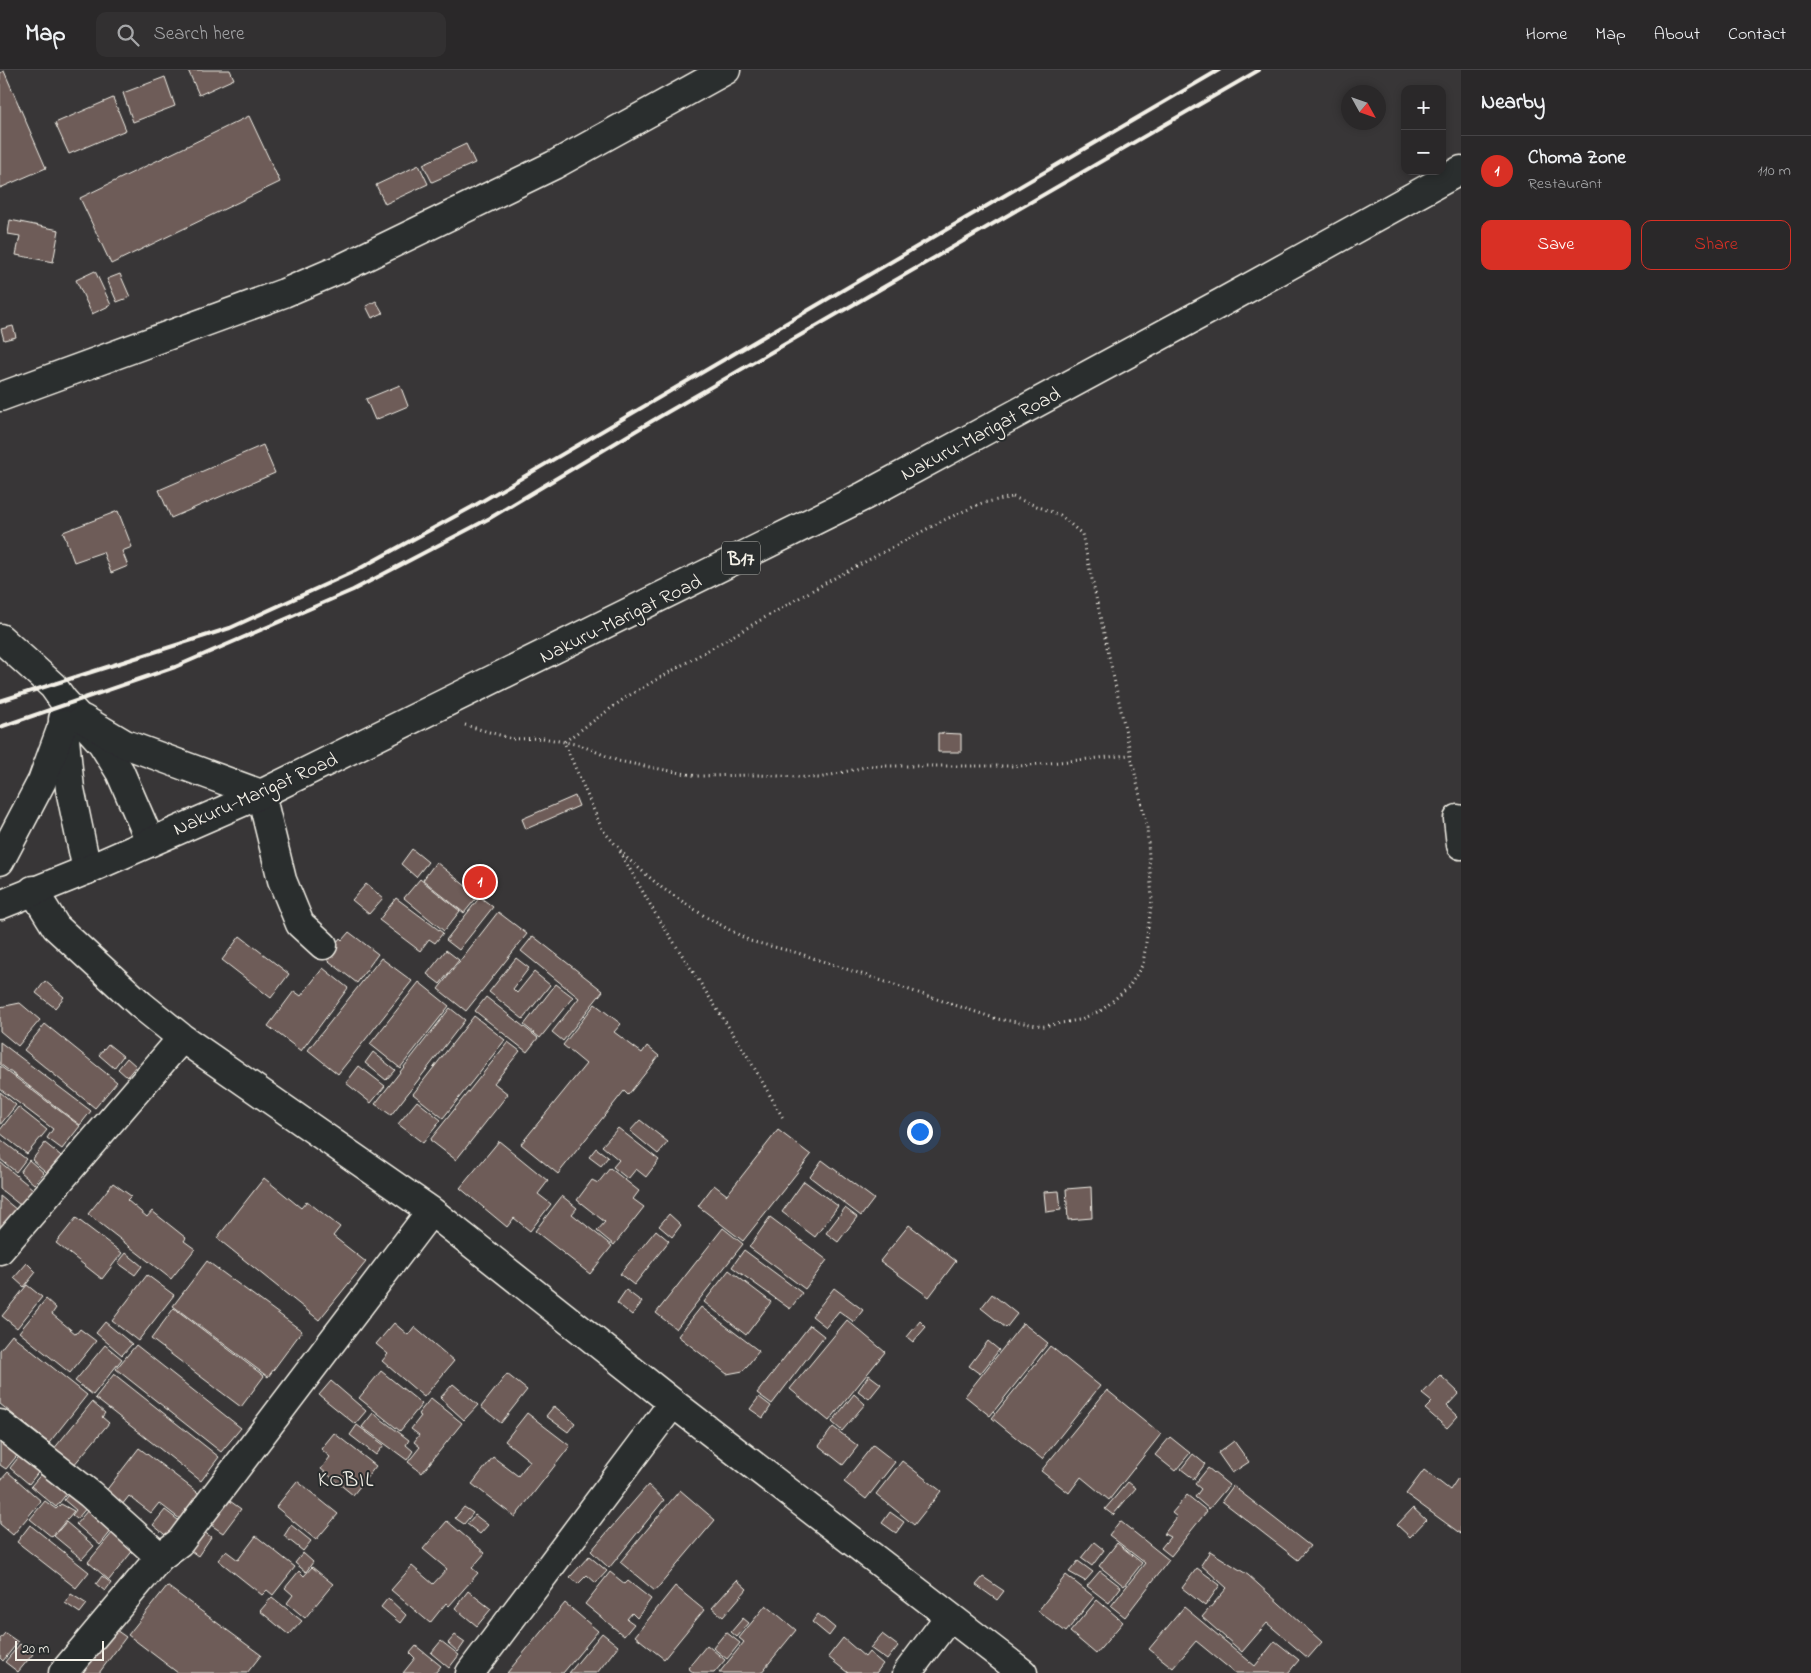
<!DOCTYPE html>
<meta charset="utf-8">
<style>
:root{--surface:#2a2829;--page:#323031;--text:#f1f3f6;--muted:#a5a6a8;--line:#464446;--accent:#d93025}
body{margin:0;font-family:"Indie Flower",sans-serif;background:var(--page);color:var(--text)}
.controls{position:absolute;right:15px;top:15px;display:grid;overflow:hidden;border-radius:10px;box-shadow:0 2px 8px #0003}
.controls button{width:45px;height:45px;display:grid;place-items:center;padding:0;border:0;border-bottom:1px solid var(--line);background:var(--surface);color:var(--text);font:25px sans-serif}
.compass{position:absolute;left:1341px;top:15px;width:45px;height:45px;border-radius:50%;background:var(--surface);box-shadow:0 2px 8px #0003;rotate:130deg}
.scale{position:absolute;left:15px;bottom:12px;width:89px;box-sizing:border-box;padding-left:5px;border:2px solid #f4f1e8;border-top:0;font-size:14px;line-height:18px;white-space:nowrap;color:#f4f1e8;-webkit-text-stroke:4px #2a2d2e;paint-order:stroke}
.you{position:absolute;left:919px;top:1061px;width:18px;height:18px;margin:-12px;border:4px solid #fff;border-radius:50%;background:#1a73e8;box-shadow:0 0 0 8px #1a73e833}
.badge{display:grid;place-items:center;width:32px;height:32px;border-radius:50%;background:var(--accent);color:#fff;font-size:16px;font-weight:700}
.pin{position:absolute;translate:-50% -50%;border:2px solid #fff;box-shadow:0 1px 5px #0006}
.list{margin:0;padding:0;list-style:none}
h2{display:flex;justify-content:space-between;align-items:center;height:65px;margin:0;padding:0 20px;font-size:21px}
h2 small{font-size:16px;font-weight:400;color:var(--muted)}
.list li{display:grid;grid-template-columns:32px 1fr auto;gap:15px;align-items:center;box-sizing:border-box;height:70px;padding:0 20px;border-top:1px solid var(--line)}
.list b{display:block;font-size:19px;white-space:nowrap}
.list p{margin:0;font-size:16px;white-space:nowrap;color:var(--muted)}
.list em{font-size:16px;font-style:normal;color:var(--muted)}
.actions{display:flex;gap:10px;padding:15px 20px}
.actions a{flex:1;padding:11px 0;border:1px solid var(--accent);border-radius:10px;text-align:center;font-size:18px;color:var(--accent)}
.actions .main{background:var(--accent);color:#fff}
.icon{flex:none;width:28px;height:28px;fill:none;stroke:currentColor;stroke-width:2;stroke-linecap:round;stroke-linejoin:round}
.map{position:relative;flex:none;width:1461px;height:1603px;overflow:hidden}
header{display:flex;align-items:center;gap:30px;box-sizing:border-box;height:70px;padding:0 25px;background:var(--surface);border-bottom:1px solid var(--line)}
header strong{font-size:24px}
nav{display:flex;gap:28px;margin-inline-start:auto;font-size:18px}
.search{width:350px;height:45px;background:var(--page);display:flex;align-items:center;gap:12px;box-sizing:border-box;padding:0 18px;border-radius:10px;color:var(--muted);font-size:19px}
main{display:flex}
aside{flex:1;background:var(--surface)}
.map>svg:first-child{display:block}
</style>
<header>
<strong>Map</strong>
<div class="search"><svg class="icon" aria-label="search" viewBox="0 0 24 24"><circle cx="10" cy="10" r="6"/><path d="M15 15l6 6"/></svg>Search here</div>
<nav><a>Home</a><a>Map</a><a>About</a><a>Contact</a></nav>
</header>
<main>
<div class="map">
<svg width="1461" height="1603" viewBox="0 0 1461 1603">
<rect width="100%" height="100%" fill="#383637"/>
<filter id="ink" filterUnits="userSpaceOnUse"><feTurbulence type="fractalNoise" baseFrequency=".02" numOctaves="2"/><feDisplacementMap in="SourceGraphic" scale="10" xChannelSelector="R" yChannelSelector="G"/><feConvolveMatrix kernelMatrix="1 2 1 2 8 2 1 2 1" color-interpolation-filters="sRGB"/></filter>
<g filter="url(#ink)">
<path fill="#6e5c59" stroke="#f4f1e8" d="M188 0H230L234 9 199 25Z
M4 1 46 98 0 118V3Z
M165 7 175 36 133 52 123 23Z
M113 28 126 60 69 84 55 53Z
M249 46 280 112 111 194 80 128Z
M466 74 475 93 432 112 423 94Z
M419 95 428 114 385 134 376 115Z
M10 150 59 160 53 192 16 185 20 166 8 164Z
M95 201 111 235 92 244 76 210Z
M120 204 130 227 117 232 107 209Z
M376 231 383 243 372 248 366 236Z
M13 256 16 267 4 270 1 259Z
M400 315 408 336 375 350 366 329Z
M263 375 275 403 171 448 159 420Z
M118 441 132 477 122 481 128 496 111 503 103 482 74 492 63 462Z
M938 663 961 664V682H938Z
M575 726 579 736 526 759 522 749Z
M412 779 428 792 416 807 401 794Z
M436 792 478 826 464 843 423 810Z
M420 809 460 841 444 861 404 828Z
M366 814 383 828 369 844 352 830Z
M480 827 493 837 459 880 446 870Z
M396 828 443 863 435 873 429 869 420 881 379 850Z
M498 842 527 864 466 941 438 919Z
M349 862 378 884 357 913 325 888 340 868 342 870Z
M240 866 289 904 271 928 222 890Z
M533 866 603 921 563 971 552 962 579 928 521 881Z
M446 880 459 890 440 914 427 904Z
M381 888 412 911 338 1004 308 980Z
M516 888 529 898 513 919 517 923 534 902 550 915 523 949 489 922Z
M323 898 348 918 301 981 268 956 294 921 301 926Z
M45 911 64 927 55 938 36 923Z
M419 912 449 936 400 998 370 974Z
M556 914 573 927 540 968 524 955Z
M486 927 538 968 527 982 475 941Z
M20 933 40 950 18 976 0 961V937Z
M595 934 621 954 614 962 642 983 647 976 659 986 628 1025 624 1021 558 1104 521 1074 586 994 563 975Z
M450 938 465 950 391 1045 375 1034Z
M474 946 505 970 443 1048 413 1024Z
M45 954 117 1012 95 1038 24 980Z
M0 972 91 1041 80 1055 0 994Z
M508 972 520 981 494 1013 508 1024 456 1090 430 1070Z
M108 974 123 986 114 998 99 985Z
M373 982 395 1000 386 1010 365 993Z
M127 988 136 996 127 1007 118 999Z
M0 996 80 1056 62 1079 47 1068 53 1059 0 1019Z
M359 996 385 1016 371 1033 346 1013Z
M0 1022 16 1035 0 1055Z
M417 1031 441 1050 423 1073 398 1054Z
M18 1037 47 1060 27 1084 0 1063V1060Z
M640 1050 668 1072 658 1084 630 1061Z
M618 1058 659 1090 646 1107 636 1099 628 1109 613 1097 619 1090 602 1076Z
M778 1060 811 1085 743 1171 698 1136 714 1115 727 1125Z
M0 1069 26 1089 16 1102 0 1089Z
M499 1071 548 1111 538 1124 551 1134 530 1161 514 1148 507 1157 460 1118Z
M45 1073 65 1089 51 1106 32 1090Z
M596 1078 608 1087 601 1096 589 1087Z
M29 1090 44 1103 34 1114 20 1102Z
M822 1090 874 1129 861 1146 810 1107Z
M0 1092 33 1119 20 1135 0 1119Z
M610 1098 639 1121 633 1129 644 1137 614 1175 597 1161 605 1152 577 1130 592 1110 598 1113Z
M264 1108 301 1138 307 1131 340 1157 333 1166 366 1192 319 1250 217 1168Z
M804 1111 838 1136 815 1167 782 1142Z
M113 1113 131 1126 127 1130 147 1147 152 1141 186 1168 184 1171 195 1179 171 1209 88 1144Z
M1091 1117 1092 1148 1068 1150 1066 1119Z
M1059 1121 1061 1140 1046 1142 1044 1122Z
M0 1126 17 1140 1 1160 0 1159Z
M562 1126 577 1138 572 1144 612 1176 590 1204 535 1161Z
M845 1138 857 1147 838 1172 826 1163Z
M669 1144 681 1155 672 1167 659 1156Z
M770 1147 827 1190 805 1219 749 1177Z
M76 1148 122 1183 102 1209 56 1173Z
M909 1155 956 1191 929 1227 880 1191Z
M723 1158 743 1174 676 1259 656 1243Z
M656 1160 669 1171 634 1215 620 1204Z
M744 1180 802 1223 790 1239 732 1197Z
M126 1183 142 1196 135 1205 118 1193Z
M207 1191 302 1261 268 1307 173 1236Z
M27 1193 36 1202 24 1217 14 1208Z
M729 1200 771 1232 746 1265 704 1232Z
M147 1205 174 1225 138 1271 112 1251Z
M27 1215 42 1227 17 1258 2 1246Z
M834 1218 863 1240 854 1252 839 1241 826 1257 812 1246Z
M626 1220 642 1232 632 1245 617 1233Z
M992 1224 1017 1244 1006 1258 981 1238Z
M46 1229 56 1238 52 1244 76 1264 80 1259 96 1271 70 1303 19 1262Z
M701 1237 759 1281 743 1301 727 1304 678 1266Z
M174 1238 264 1306 241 1337 151 1269Z
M847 1250 885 1282 829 1351 790 1319Z
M920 1251 926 1257 913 1272 907 1267Z
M105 1252 132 1274 122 1285 96 1263Z
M394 1253 408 1265 414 1257 454 1291 424 1327 382 1291 388 1284 376 1274Z
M1023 1253 1048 1273 990 1346 965 1326Z
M810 1255 824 1266 772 1334 757 1323Z
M12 1265 87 1325 49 1373 0 1334V1280Z
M988 1271 999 1280 980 1304 969 1296Z
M105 1275 122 1289 93 1325 75 1311Z
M136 1275 241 1358 221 1382 116 1299Z
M1050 1276 1100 1316 1042 1389 992 1348Z
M381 1301 422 1334 400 1361 359 1328Z
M114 1304 219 1387 201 1411 95 1328Z
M507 1304 527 1320 501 1353 481 1337Z
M869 1305 881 1314 869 1329 858 1321Z
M1440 1305 1459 1323 1447 1336 1458 1346 1447 1358 1425 1339 1432 1332 1422 1324Z
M331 1311 366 1341 355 1354 319 1325Z
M453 1314 478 1335 464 1350 440 1328Z
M1107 1320 1161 1364 1109 1430 1081 1407 1069 1423 1041 1401Z
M854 1324 865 1334 842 1361 832 1352Z
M759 1327 771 1336 763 1348 750 1339Z
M431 1328 462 1353 422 1403 408 1392 420 1377 414 1372 419 1365 411 1359 421 1346 418 1344Z
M92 1332 105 1343 102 1347 109 1353 73 1396 53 1380Z
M554 1336 575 1353 568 1362 546 1346Z
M373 1343 409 1370 406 1375 413 1381 407 1390 362 1357Z
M527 1343 570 1376 515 1447 472 1414 493 1387 518 1406 530 1391 505 1371Z
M357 1355 384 1375 376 1385 350 1365Z
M833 1357 858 1376 843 1395 819 1376Z
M334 1363 376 1396 353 1425 321 1399 330 1387 321 1379Z
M1170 1367 1190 1383 1175 1401 1155 1385Z
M3 1369 20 1382 6 1399 0 1395V1372Z
M1234 1371 1249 1392 1232 1403 1218 1383Z
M873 1375 895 1392 866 1429 844 1412Z
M139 1378 205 1428 185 1453 159 1433 151 1443 129 1426 122 1435 105 1422Z
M21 1384 40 1400 29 1414 10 1398Z
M1193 1384 1205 1394 1194 1409 1181 1399Z
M902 1391 941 1421 914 1455 876 1424Z
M1208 1398 1229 1415 1209 1439 1195 1427 1201 1419 1195 1414Z
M1424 1400 1450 1420 1458 1408 1461 1411V1464L1406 1424Z
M8 1402 41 1431 13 1465 0 1454V1411Z
M43 1402 68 1422 56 1437 31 1416Z
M297 1411 338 1444 316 1470 276 1437Z
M1128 1412 1136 1418 1113 1445 1105 1439Z
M648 1415 664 1430 609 1498 591 1481Z
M1233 1416 1310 1476 1298 1490 1222 1431Z
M680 1420 715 1450 655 1521 620 1492Z
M71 1421 88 1436 77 1449 72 1445 76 1440 64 1430Z
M1187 1425 1207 1441 1171 1486 1161 1478 1170 1467 1164 1464 1177 1447 1172 1443Z
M223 1426 241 1439 223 1463 205 1451Z
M45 1431 56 1439 61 1434 74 1441 52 1467 30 1449Z
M464 1437 473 1443 464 1454 455 1448Z
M1413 1438 1426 1450 1410 1467 1397 1455Z
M88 1440 112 1460 100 1475 76 1454Z
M165 1440 187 1457 175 1473 153 1455Z
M890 1442 904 1452 896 1463 882 1453Z
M475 1445 488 1455 480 1464 467 1454Z
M447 1451 485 1483 472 1498 478 1503 449 1536 446 1533 430 1553 391 1520 412 1496 433 1514 447 1499 423 1479Z
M1120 1451 1169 1490 1125 1547 1111 1536 1145 1493 1109 1465Z
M66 1452 94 1476 82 1489 54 1466Z
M30 1455 89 1502 76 1518 17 1472Z
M291 1455 311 1471 303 1481 284 1466Z
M118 1456 139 1473 109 1510 88 1492Z
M197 1457 211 1467 198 1486 184 1476Z
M256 1466 295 1497 273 1525 267 1520 262 1525 218 1490 226 1481 238 1490Z
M1094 1472 1104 1480 1092 1496 1081 1488Z
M1117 1473 1142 1493 1124 1516 1099 1496Z
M1210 1481 1248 1505 1322 1572 1308 1588 1267 1553 1242 1582 1202 1547 1227 1518 1201 1495Z
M303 1483 313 1492 306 1502 295 1493Z
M589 1486 607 1501 596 1513 587 1505 578 1514 570 1507Z
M1078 1491 1093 1502 1085 1511 1069 1502Z
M312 1497 333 1514 305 1548 287 1533 293 1525 285 1518 299 1501 304 1506Z
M1197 1498 1220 1515 1205 1536 1182 1518Z
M1100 1501 1121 1517 1109 1533 1087 1516Z
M610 1502 625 1514 628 1511 651 1529 637 1548 632 1543 627 1549 634 1554 624 1566 585 1534Z
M1066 1505 1094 1527 1066 1562 1038 1541Z
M102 1506 111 1513 105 1521 96 1514Z
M983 1507 1004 1521 997 1530 976 1515Z
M737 1510 747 1519 723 1547 712 1538Z
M167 1516 261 1585 247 1603H178L128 1565Z
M675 1516 704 1540 664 1589 635 1566Z
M468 1521 491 1539 477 1556 455 1538Z
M71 1524 87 1534 80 1543 65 1533Z
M272 1527 302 1551 289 1565 260 1541Z
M388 1528 406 1545 400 1553 381 1537Z
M1097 1530 1123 1552 1096 1584 1070 1562Z
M565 1533 598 1561 563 1603H507Z
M766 1535 796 1560 761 1603H719L744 1572 739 1568Z
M1184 1537 1255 1596 1275 1571 1299 1590 1288 1603H1235L1196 1571 1173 1598 1149 1579Z
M818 1544 835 1558 829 1566 812 1552Z
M743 1548 749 1553 737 1567 731 1562Z
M113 1558 126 1567 99 1603H84L81 1601Z
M726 1562 740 1573 727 1589 713 1578Z
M5 1563 18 1572 3 1591 0 1588V1569Z
M602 1563 618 1576 597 1603H569Z
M882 1564 898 1576 887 1590 870 1578Z
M455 1565 465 1572 458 1582 448 1573Z
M843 1568 865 1587 869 1582 883 1594 876 1603H848L828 1587Z
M441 1571 459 1585 449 1598 431 1583Z
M20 1574 33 1584 18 1602 5 1592Z
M707 1575 725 1590 714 1603H694L688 1598Z
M416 1576 441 1596 435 1603H403L415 1588 410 1583Z"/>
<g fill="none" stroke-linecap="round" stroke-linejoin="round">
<g stroke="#f4f1e8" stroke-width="31">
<path id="street" d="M0 327 284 223 340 199 554 95 726 0
M0 568 53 616 63 630 102 673 120 702 150 771
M63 649 70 719 87 800
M261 724 282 810 300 854 323 875
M1458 749 1461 775
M33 820 56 857 141 935 182 968 431 1141 673 1333 1023 1603
M0 1180 182 968
M0 1354 90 1424 160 1487
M63 1603 160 1487 180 1472 431 1141
M470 1603 673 1333
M907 1603 949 1547"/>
</g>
<g stroke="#f4f1e8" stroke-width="31">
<path id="primary" d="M83 649 125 674 261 724
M0 791 42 711 63 654
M0 835 87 800 261 724 864 426 1221 233 1461 100"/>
</g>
<path stroke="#f4f1e8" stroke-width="3" stroke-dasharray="1 4" stroke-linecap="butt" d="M1013 427 1060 445 1082 464 1147 758 1152 830 1143 894 1129 917 1102 940 1079 950 1044 956 997 949 798 883 750 871 706 847 662 818 627 788 602 759 564 672 628 626 827 512 942 451 982 433Z
M465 655 513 669 543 668 580 675 618 691 697 706 759 705 819 708 869 696H1020L1129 685
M620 782 655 843 748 987 783 1048"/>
<use href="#street" stroke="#2a2d2e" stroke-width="28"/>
<use href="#primary" stroke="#2a2d2e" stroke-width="28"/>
<path stroke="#f4f1e8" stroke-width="4" d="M0 631 230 558 355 501 472 437 1219 0
M0 657 175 597 353 520 490 448 652 351 1259 0"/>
</g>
</g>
<g text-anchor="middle" stroke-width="4" stroke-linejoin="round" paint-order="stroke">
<rect fill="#2a2d2e" stroke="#b7b6b0" stroke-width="1" x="722" y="471.5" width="38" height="33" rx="4"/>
<g font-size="19" font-weight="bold" fill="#f4f1e8">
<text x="741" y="495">B17</text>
</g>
<g font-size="20" fill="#f4f1e8" stroke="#2a2d2e">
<text transform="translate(980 363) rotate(-28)" y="7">Nakuru-Marigat Road</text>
<text transform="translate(620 548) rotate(-26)" y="7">Nakuru-Marigat Road</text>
<text transform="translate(255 723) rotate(-24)" y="7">Nakuru-Marigat Road</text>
</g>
<g font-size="22" letter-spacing="1" fill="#f4f1e8" stroke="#2a2d2e">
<text x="346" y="1416">KOBIL</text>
</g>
</g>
</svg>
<div class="controls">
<button>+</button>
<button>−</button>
</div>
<svg class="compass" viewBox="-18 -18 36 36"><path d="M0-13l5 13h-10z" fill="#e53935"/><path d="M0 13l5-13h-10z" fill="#a5a6a8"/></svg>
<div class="scale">20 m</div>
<div class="you"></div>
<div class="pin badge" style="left:480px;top:812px">1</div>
</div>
<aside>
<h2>Nearby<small></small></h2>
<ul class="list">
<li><span class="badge">1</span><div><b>Choma Zone</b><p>Restaurant</p></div><em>110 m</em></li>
</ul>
<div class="actions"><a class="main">Save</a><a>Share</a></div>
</aside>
</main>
